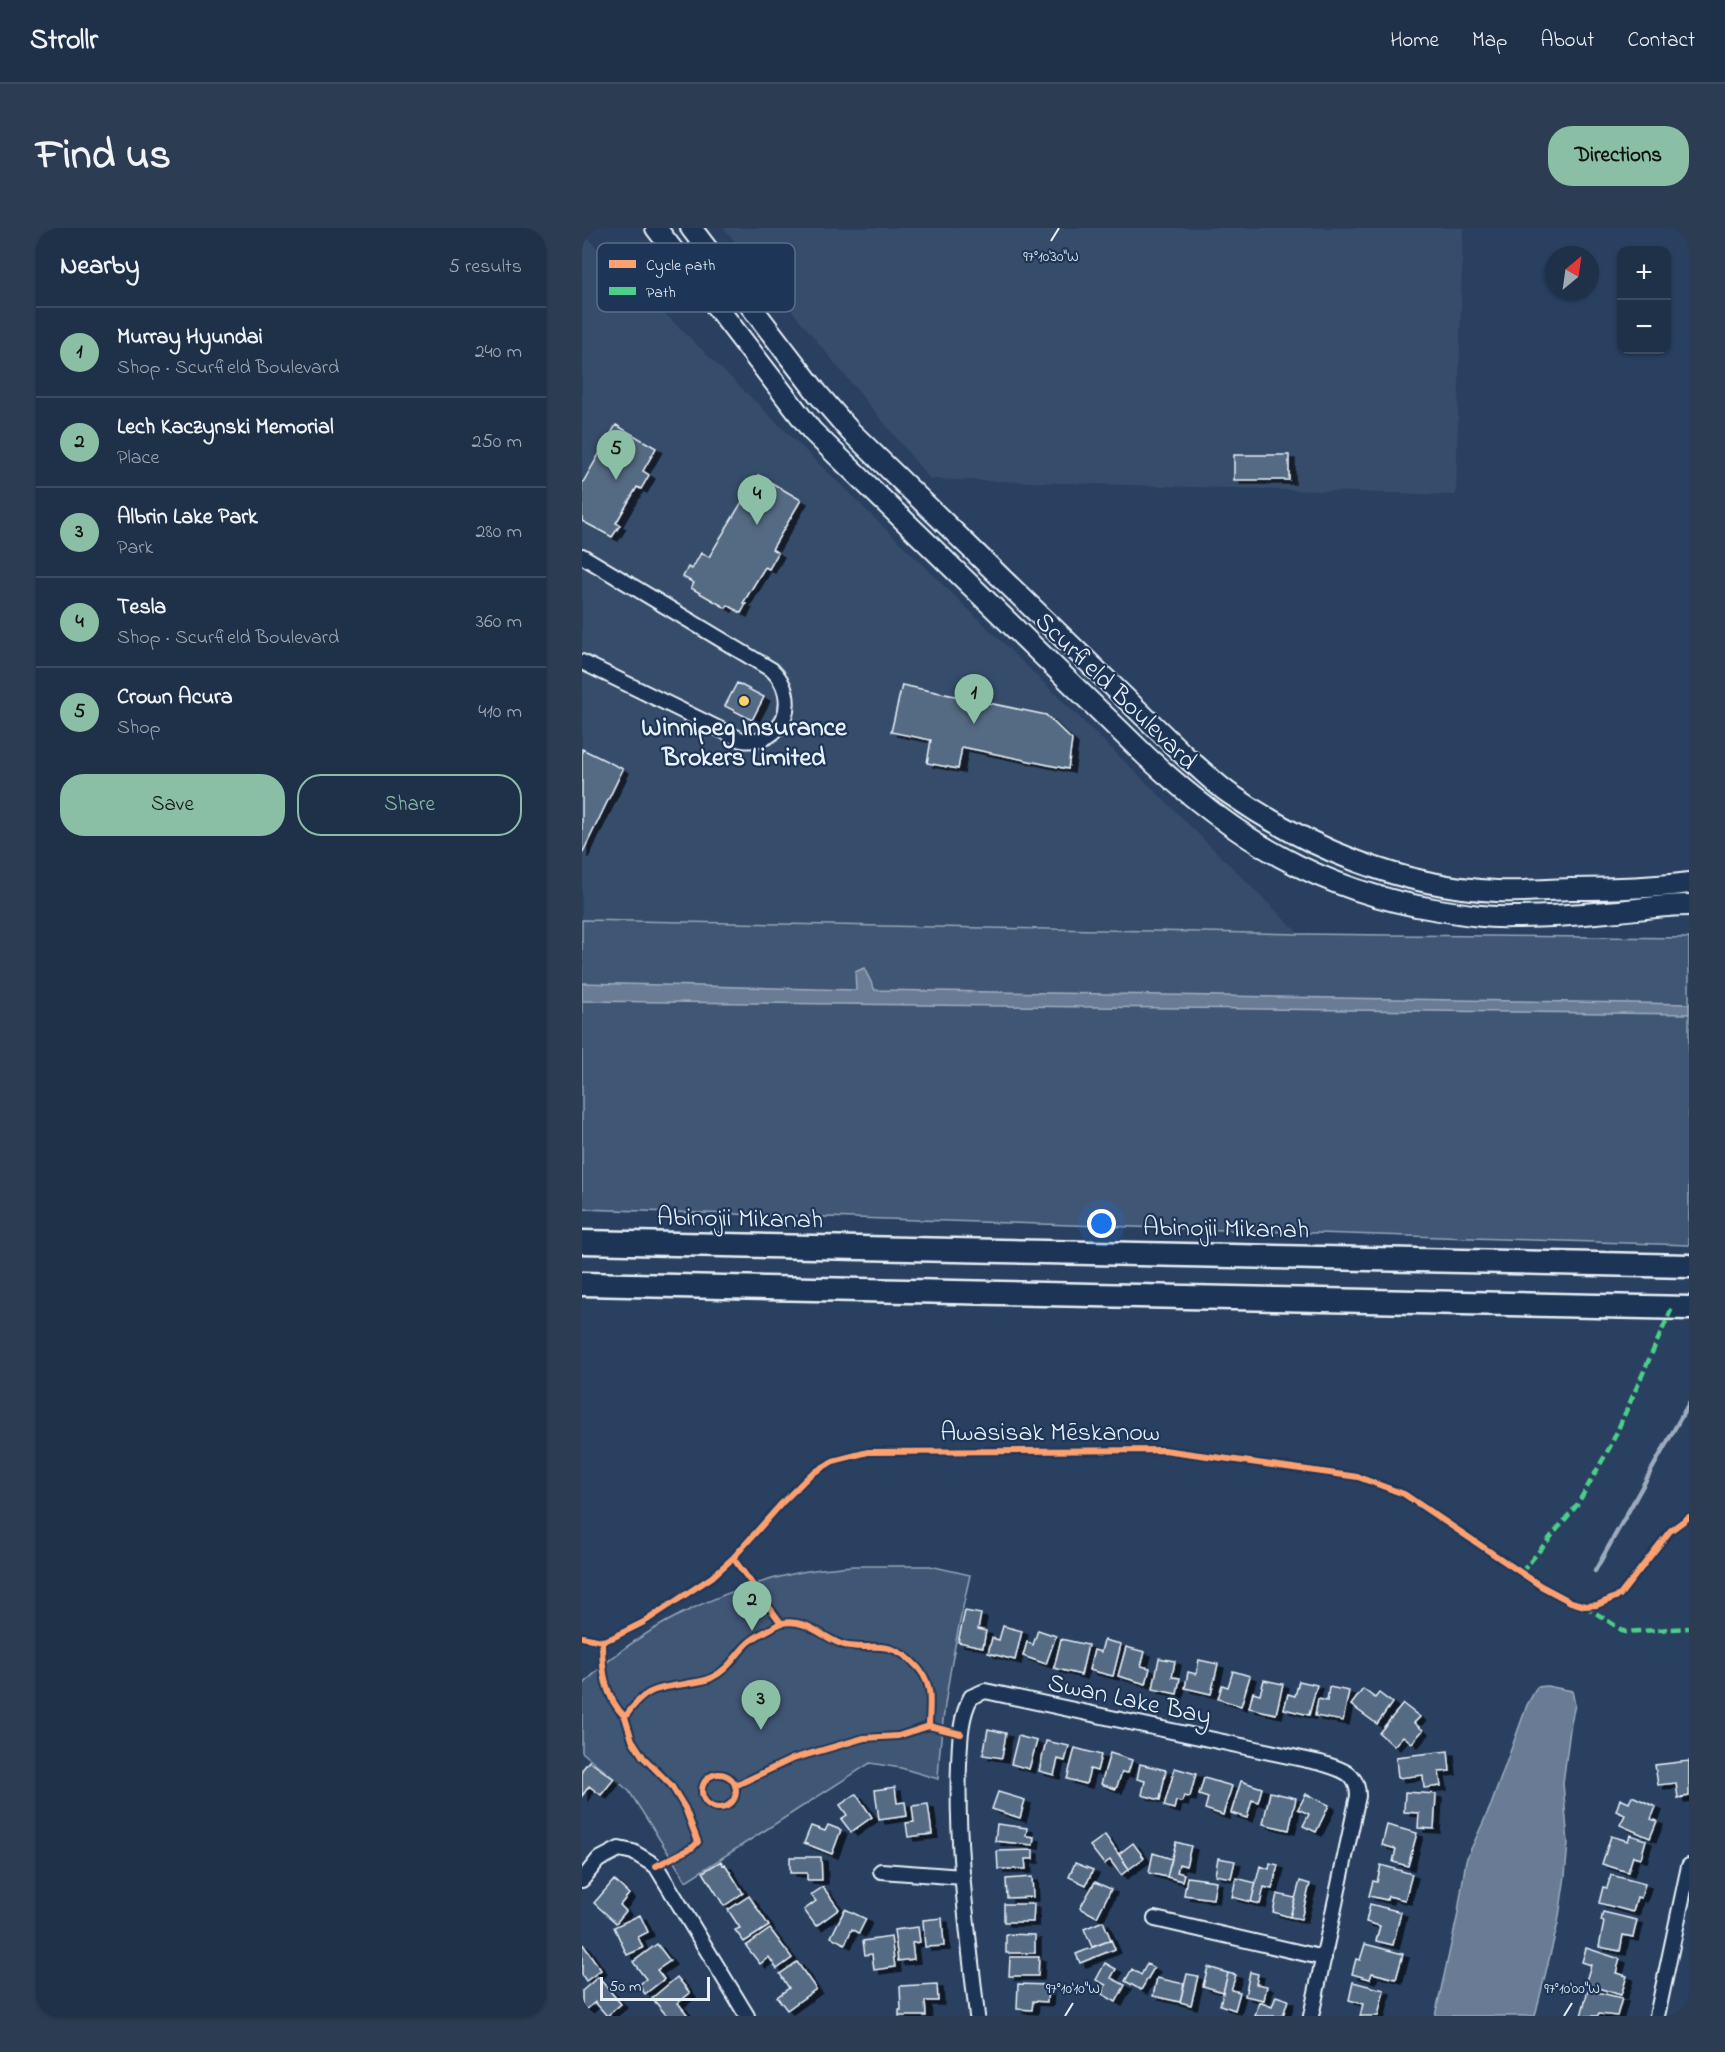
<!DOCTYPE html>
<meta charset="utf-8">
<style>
:root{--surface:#1f3049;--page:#2c3c53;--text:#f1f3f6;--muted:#a1a9b4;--line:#3c4b61;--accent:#8abfa5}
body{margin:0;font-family:"Indie Flower",sans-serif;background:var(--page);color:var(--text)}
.controls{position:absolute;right:18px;top:18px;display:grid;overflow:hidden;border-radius:12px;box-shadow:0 2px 4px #0004}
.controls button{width:54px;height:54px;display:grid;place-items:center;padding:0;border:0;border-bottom:2px solid var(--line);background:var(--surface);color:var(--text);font:30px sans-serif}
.compass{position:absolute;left:963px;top:18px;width:54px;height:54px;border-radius:50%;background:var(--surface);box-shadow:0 2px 4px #0004;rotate:29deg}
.scale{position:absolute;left:18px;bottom:15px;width:110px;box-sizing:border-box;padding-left:6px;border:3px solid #e8f1f8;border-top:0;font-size:16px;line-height:21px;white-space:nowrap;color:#e8f1f8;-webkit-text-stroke:4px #1d3557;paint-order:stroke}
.you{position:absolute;left:520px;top:996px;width:21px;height:21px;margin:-15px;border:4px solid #fff;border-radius:50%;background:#1a73e8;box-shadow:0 0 0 9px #1a73e833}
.badge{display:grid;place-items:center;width:39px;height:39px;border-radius:50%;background:var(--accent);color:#111;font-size:20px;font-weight:700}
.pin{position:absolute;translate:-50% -50px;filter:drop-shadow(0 2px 3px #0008)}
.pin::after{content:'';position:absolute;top:32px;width:21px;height:18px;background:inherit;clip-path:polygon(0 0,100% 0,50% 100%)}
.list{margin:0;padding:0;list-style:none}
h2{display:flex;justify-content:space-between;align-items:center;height:78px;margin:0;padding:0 24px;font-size:26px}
h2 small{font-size:20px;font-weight:400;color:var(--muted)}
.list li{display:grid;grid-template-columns:39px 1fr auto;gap:18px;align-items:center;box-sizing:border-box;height:90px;padding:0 24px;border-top:2px solid var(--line)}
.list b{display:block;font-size:22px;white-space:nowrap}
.list p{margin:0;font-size:20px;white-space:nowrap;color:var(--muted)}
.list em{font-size:20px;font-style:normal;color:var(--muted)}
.actions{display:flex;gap:12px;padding:18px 24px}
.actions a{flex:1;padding:14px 0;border:2px solid var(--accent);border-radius:24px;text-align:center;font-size:21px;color:var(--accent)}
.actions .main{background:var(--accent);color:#111}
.map{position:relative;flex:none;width:1107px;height:1788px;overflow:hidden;border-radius:24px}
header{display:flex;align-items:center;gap:36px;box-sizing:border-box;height:84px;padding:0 30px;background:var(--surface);border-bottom:2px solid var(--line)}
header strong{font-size:28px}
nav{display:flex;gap:33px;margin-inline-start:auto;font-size:21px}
.intro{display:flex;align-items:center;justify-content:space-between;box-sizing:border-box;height:144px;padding:0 36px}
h1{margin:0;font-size:42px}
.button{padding:15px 27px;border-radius:24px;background:var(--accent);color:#111;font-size:21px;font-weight:700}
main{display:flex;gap:36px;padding:0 36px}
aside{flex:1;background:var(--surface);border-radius:24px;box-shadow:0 2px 4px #0004}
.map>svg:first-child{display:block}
</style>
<header>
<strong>Strollr</strong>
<nav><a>Home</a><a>Map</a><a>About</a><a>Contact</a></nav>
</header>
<div class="intro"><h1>Find us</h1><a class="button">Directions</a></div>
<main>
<aside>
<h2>Nearby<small>5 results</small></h2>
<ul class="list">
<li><span class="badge">1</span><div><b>Murray Hyundai</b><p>Shop · Scurfield Boulevard</p></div><em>240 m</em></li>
<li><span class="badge">2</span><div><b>Lech Kaczynski Memorial</b><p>Place</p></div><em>250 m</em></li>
<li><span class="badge">3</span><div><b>Albrin Lake Park</b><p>Park</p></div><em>280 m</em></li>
<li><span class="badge">4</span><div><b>Tesla</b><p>Shop · Scurfield Boulevard</p></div><em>360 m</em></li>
<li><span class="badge">5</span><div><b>Crown Acura</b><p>Shop</p></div><em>410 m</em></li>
</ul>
<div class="actions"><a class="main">Save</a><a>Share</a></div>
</aside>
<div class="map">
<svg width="1107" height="1788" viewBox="0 0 1107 1788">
<defs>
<filter id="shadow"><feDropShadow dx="6" dy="4" stdDeviation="0" flood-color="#0009"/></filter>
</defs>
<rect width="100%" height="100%" fill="#294061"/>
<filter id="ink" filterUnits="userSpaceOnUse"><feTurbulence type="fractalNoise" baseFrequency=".0167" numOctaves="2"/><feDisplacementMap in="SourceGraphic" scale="12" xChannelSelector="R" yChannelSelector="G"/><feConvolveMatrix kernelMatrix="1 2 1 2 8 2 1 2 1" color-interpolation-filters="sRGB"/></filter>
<g filter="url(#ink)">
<path fill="#364d6b" d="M142 0H881L874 267 348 251Z
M0 5 581 571 717 706 0 692Z"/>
<path fill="#415774" stroke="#94a4b6" stroke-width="1.5" d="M0 692 717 706 1107 710V1017L0 981Z
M270 1338H348L388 1347C373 1414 359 1481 356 1551L319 1540 288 1535 104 1653 47 1563 0 1524V1458C53 1401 136 1363 210 1346 229 1341 250 1340 270 1338Z"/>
<path fill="#6b7c95" stroke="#9dabbd" stroke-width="1.5" d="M282 740 293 762 1107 776V786L0 773V755L274 762 273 744Z
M965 1458 990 1463 993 1477 989 1494 981 1555 986 1615 983 1648 976 1695 953 1788H853L875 1690 884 1632 909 1577 945 1477 955 1459Z"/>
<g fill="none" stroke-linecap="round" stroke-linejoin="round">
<path stroke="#9dabbd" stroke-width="4.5" d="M1013 1343 1107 1175"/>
</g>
<path fill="#556a83" stroke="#e8f1f8" stroke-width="1.5" filter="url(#shadow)" d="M34 197 74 220 61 243 67 247 59 261 55 259 34 295 38 297 30 309 0 293V256Z
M652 227H707V252H652Z
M176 247 219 272 190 321 196 325 187 341 183 339 161 375 164 376 159 385 146 377 144 380 109 360 112 355 101 349 106 339 110 341 119 325 127 329Z
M155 455 182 469 170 492 143 478Z
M320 457 464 487 490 512 486 541 380 519 376 541 345 535 349 512 309 504Z
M0 521 41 541 0 626Z
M383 1383 399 1386 396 1401 404 1403 401 1419 376 1414Z
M421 1398 440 1403 433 1432 406 1425 410 1410 417 1412Z
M456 1402 474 1408 464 1436 441 1428 445 1414 451 1417Z
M479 1411 506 1417 499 1447 472 1440Z
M522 1412 539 1416 531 1448 507 1442 512 1422 519 1424Z
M544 1419 563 1424 559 1438 568 1440 564 1456 536 1448Z
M577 1430 593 1433 590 1449 598 1450 595 1466 571 1461Z
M617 1432 636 1436 629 1466 603 1460 606 1444 614 1446Z
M651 1443 668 1448 659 1478 636 1471 640 1457 646 1459Z
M682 1452 701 1456 694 1486 667 1480 671 1464 678 1466Z
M717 1453 735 1457 727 1487 702 1481 706 1466 713 1468Z
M747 1459 767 1463 761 1493 733 1488 736 1471 745 1473Z
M781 1461 793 1470 797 1465 810 1475 795 1496 769 1477Z
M821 1476 838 1489 832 1495 841 1502 830 1515 821 1508 812 1518 797 1505Z
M406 1501 424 1505 420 1530 401 1527Z
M436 1508 455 1513 447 1541 429 1536Z
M464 1513 487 1518 483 1533 476 1531 472 1547 457 1543Z
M493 1520 519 1527 515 1543 508 1541 504 1556 485 1551Z
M866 1523 868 1543 857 1544 859 1558 842 1560 841 1547 816 1550 814 1529Z
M528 1525 550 1532 546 1545 540 1544 534 1561 519 1556Z
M7 1533 32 1551 19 1567 7 1558 0 1568V1542Z
M1107 1533V1568L1096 1570 1094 1555 1076 1557 1073 1537Z
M558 1536 584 1542 578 1572 560 1567 563 1553 555 1551Z
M593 1540 614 1546 608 1569 602 1568 600 1574 594 1573 592 1581 582 1578Z
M622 1550 650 1558 641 1587 623 1581 626 1570 617 1567Z
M659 1553 680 1560 676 1574 670 1572 665 1590 649 1585Z
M313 1559 315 1575 323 1574 325 1588 297 1592 293 1562Z
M416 1564 443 1572 438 1590 410 1581Z
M688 1564 714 1570 707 1602 681 1596Z
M823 1564 854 1566 852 1601 836 1600 837 1585 822 1584Z
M274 1566 290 1589 269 1604 259 1591 265 1587 258 1577Z
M724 1566 747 1577 734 1604 721 1598 727 1586 716 1581Z
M1050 1568 1074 1579 1069 1591 1075 1593 1068 1610 1038 1597 1043 1587 1034 1583 1038 1571 1047 1575Z
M346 1576 350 1606 326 1609 324 1595 332 1594 330 1578Z
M415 1596 445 1600 444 1608 452 1609 451 1617 413 1613Z
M246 1597 259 1602 250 1626 222 1615 229 1598 243 1603Z
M805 1597 835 1605 826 1638 811 1634 814 1621 800 1617Z
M523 1607 547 1641 539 1647 528 1632 522 1636 508 1618Z
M1048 1607 1064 1612 1059 1630 1051 1628 1046 1644 1020 1636 1029 1608 1046 1613Z
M594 1614 609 1618 604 1638 597 1636 595 1644 602 1646 600 1653 585 1649Z
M551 1615 562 1630 547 1641 537 1626Z
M451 1622V1631H443L444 1641H416L415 1623Z
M571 1625 590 1631 585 1649 567 1645Z
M208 1629H239L240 1652H225V1645H208Z
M636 1630 653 1633 649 1650 633 1647Z
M139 1633 141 1637 143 1636 161 1665 142 1678 121 1644Z
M493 1635 511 1642 504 1657 487 1649Z
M688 1635 696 1637 690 1661 682 1659 678 1676 669 1674 678 1638 687 1641Z
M799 1637 830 1646 823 1672 806 1668 805 1672 787 1668 791 1653 795 1654Z
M1029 1647 1063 1656 1059 1670 1055 1669 1051 1684 1017 1675 1021 1659 1025 1660Z
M450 1649 451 1669 425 1670 424 1651Z
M605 1649 634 1653 631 1671 602 1667Z
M654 1650 674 1655 669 1674 650 1669Z
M32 1652 47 1666 38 1677 44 1683 34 1695 12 1675Z
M718 1653 728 1656 719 1691 708 1689Z
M513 1654 529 1661 515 1689 498 1680Z
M241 1659 257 1681 234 1698 222 1682 234 1673 229 1667Z
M695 1666 713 1670 708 1689 691 1684Z
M167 1668 187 1698 162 1714 153 1702 158 1700 146 1682Z
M422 1676H452L451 1694H422Z
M788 1676 819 1684 811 1717 794 1713 798 1698 784 1694Z
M263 1681 284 1691 277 1705 270 1701 263 1716 249 1709Z
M1021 1684 1055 1692 1051 1709 1041 1707 1038 1723 1017 1719 1022 1694 1019 1693Z
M58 1687 66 1704 56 1709 61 1720 45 1727 32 1699Z
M360 1690 362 1718 343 1719 341 1692Z
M521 1693 529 1712 510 1719 502 1701Z
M336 1699 338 1714 330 1715 332 1731 316 1733 312 1702Z
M188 1701 210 1730 195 1741 187 1729 178 1736 164 1718Z
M424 1706 453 1707V1725H424Z
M309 1709 313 1739 292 1742 290 1726 283 1727 281 1713Z
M529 1712 533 1721 498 1735 494 1726Z
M0 1715 19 1742 4 1753 0 1747Z
M75 1716 88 1733 75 1742 82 1751 63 1766 57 1757 64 1751 51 1734Z
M783 1716 821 1726 814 1751 790 1745 788 1751 770 1746 774 1731 778 1732Z
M1004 1720 1038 1731 1034 1745 1045 1748 1039 1767 1003 1756 1009 1737 1000 1734Z
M428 1729H457L456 1748H427Z
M215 1734 234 1761 205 1782 195 1769 207 1760 198 1746Z
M523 1735 534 1741 529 1750 543 1757 534 1774 520 1766 524 1757 514 1752Z
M565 1736 572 1740 559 1762 543 1753 550 1741 559 1747Z
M626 1739 646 1745 641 1764 621 1758Z
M668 1744 676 1746 674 1756 685 1758 682 1772 663 1768Z
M646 1745 654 1747 649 1762 658 1764 653 1782 638 1777Z
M605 1746 616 1748 609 1777 598 1774Z
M16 1749 39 1776 25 1788 13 1774 4 1782 0 1778V1763Z
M95 1749 108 1765 96 1775 105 1786 102 1788H85L70 1770Z
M575 1750 602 1756 598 1774 571 1768Z
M771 1754 802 1762 796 1788H778L781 1776 767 1772Z
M355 1756 356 1773H343L344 1788H317V1782H319L318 1758Z
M436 1756 466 1757 465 1774 451 1773 450 1782 435 1781Z
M1006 1762 1040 1770 1035 1788 1017 1786 1016 1788H999Z
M694 1768 706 1772 701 1788H673L677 1774 690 1779Z"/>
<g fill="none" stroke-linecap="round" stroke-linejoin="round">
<g stroke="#e8f1f8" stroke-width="18">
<path id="street" d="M0 328 190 442C219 469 203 518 160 512L0 434
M299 1643 381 1649
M0 1652 16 1632 37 1621 51 1624 74 1638 165 1788
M573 1691 742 1730
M395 1788C386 1704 374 1620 377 1536 378 1513 378 1489 389 1469L403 1463 739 1535C758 1541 776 1544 776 1568L729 1788
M1075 1788 1107 1638"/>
</g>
<g stroke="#e8f1f8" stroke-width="24">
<path id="secondary" d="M74 0 230 203 564 528C652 610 737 663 857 682 881 686 905 690 930 689 961 689 994 687 1025 684 1052 682 1080 677 1107 677
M109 0 236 166 268 203 606 531C620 542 633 556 648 566 726 620 819 659 915 663 939 664 964 662 988 661 1028 661 1068 660 1107 655"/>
</g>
<g stroke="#e8f1f8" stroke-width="27">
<path id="primary" d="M0 1014 1107 1038
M0 1056 1107 1080"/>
</g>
<use href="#street" stroke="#1d3557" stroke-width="14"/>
<use href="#secondary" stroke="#1d3557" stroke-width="20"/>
<use href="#primary" stroke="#1d3557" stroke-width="22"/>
<path stroke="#4dcf88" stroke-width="4.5" stroke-dasharray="9 4.5" stroke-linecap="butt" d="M939 1345 995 1277 1011 1249 1029 1217 1090 1080
M1003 1378 1043 1404 1107 1400"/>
<g stroke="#1d3557" stroke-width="10">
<path id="cycleway" d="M151 1330 199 1395
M0 1409 20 1413 30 1410 62 1394 130 1349 151 1330 200 1275 228 1247 251 1233 286 1224 582 1222 776 1249 822 1266 959 1358 989 1374 1003 1378 1015 1377 1038 1367 1088 1303 1107 1289
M20 1413C20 1442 22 1468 43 1489
M120 1563a17 17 0 1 1 34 0a17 17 0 1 1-34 0Z
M153 1558 210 1531 282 1510 316 1508 347 1498 379 1506
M74 1638 111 1619 116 1614 103 1580 89 1557 61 1529 50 1512 43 1489C62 1462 70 1461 103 1456 112 1454 121 1454 129 1450 144 1443 151 1431 162 1419 169 1411 178 1406 188 1401 192 1399 196 1396 200 1395 223 1390 239 1408 259 1416 272 1421 285 1418 299 1419 319 1420 344 1441 347 1462 349 1473 347 1487 347 1498"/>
</g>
<use href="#cycleway" stroke="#fca06f" stroke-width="6"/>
</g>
</g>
<path fill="none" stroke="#e8f1f8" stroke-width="2" d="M469 13 477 0M483 1788 491 1775M982 1788 990 1775"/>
<circle fill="#ffd166" stroke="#1d3557" stroke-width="2" cx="162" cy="473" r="6"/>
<g text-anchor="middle" stroke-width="4.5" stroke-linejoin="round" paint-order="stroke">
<g font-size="26" fill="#e8f1f8" stroke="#1d3557">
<text transform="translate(535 462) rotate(44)" y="9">Scurfield Boulevard</text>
<text transform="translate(158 989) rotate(1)" y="9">Abinojii Mikanah</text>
<text transform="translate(644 999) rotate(1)" y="9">Abinojii Mikanah</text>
<text x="468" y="1212">Awasisak Mēskanow</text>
<text transform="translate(548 1470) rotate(12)" y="9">Swan Lake Bay</text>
</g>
<g font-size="26" font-weight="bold" fill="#e8f1f8" stroke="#1d3557">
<text x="162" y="507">Winnipeg Insurance<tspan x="162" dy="30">Brokers Limited</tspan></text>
</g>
</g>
<rect x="15" y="15" width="198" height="69" rx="9" fill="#1d3557" stroke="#5a6d87" stroke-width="1.5"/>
<rect x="27" y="32" width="27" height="8" fill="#fca06f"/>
<rect x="27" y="59" width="27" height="8" fill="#4dcf88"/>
<g font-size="16" fill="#e8f1f8">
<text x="64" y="42">Cycle path</text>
<text x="64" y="69">Path</text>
</g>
<g font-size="15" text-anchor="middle" fill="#e8f1f8" stroke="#1d3557" stroke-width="4.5" stroke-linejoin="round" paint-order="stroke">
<text x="469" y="33">97°10'30"W</text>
<text x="491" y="1765">97°10'10"W</text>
<text x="990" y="1765">97°10'00"W</text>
</g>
</svg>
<div class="controls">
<button>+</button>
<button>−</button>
</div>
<svg class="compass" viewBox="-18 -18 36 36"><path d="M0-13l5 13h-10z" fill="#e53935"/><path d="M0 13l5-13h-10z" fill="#a1a9b4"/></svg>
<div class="scale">50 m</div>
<div class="you"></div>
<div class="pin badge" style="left:392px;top:496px">1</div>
<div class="pin badge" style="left:170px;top:1403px">2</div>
<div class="pin badge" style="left:179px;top:1502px">3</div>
<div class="pin badge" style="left:175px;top:297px">4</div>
<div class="pin badge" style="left:34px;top:252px">5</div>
</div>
</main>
